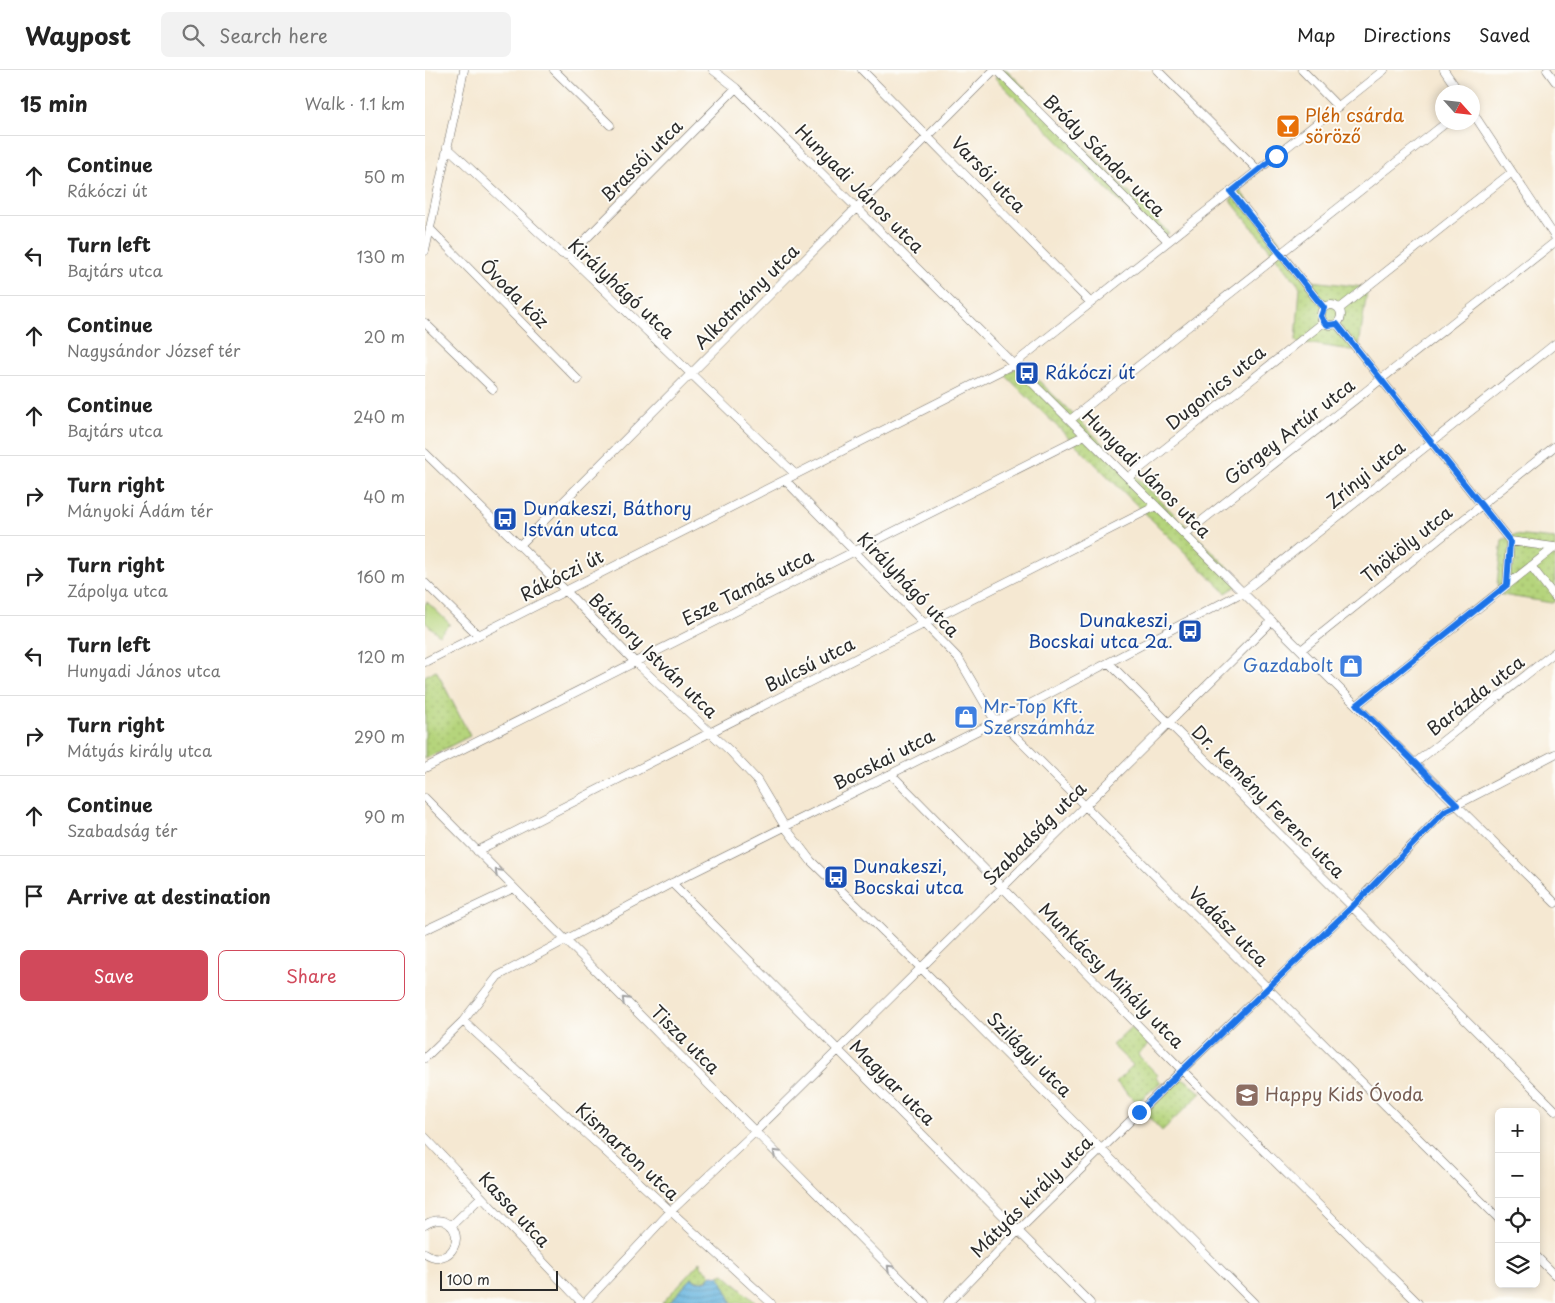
<!DOCTYPE html>
<meta charset="utf-8">
<style>
:root{--surface:#fff;--page:#f2f2f2;--text:#222;--muted:#767676;--line:#e0e0e0;--accent:#d1495b}
body{margin:0;font-family:"Playpen Sans",sans-serif;background:var(--page);color:var(--text)}
.controls{position:absolute;right:15px;bottom:15px;display:grid;overflow:hidden;border-radius:8px;box-shadow:0 2px 8px #0003}
.controls button{width:45px;height:45px;display:grid;place-items:center;padding:0;border:0;border-bottom:1px solid var(--line);background:var(--surface);color:var(--text);font:25px sans-serif}
.compass{position:absolute;left:1010px;top:15px;width:45px;height:45px;border-radius:50%;background:var(--surface);box-shadow:0 2px 8px #0003;rotate:117deg}
.scale{position:absolute;left:15px;bottom:12px;width:118px;box-sizing:border-box;padding-left:5px;border:2px solid #2b2b2b;border-top:0;font-size:14px;line-height:18px;white-space:nowrap;color:#2b2b2b;-webkit-text-stroke:4px #fdfcf7;paint-order:stroke}
.stop{position:absolute;width:15px;height:15px;margin:-11px;border:4px solid #1a73e8;border-radius:50%;background:#fff}
.stop.end{background:#1a73e8;border-color:#fff;box-shadow:0 1px 5px #0008}
.list{margin:0;padding:0;list-style:none}
h2{display:flex;justify-content:space-between;align-items:center;height:65px;margin:0;padding:0 20px;font-size:21px}
h2 small{font-size:16px;font-weight:400;color:var(--muted)}
.list li{display:grid;grid-template-columns:32px 1fr auto;gap:15px;align-items:center;box-sizing:border-box;height:80px;padding:0 20px;border-top:1px solid var(--line)}
.list b{display:block;font-size:19px;white-space:nowrap}
.list p{margin:0;font-size:16px;white-space:nowrap;color:var(--muted)}
.list em{font-size:16px;font-style:normal;color:var(--muted)}
.actions{display:flex;gap:10px;padding:15px 20px}
.actions a{flex:1;padding:11px 0;border:1px solid var(--accent);border-radius:8px;text-align:center;font-size:18px;color:var(--accent)}
.actions .main{background:var(--accent);color:#fff}
.icon{flex:none;width:28px;height:28px;fill:none;stroke:currentColor;stroke-width:2;stroke-linecap:round;stroke-linejoin:round}
.map{position:relative;flex:none;width:1130px;height:1233px;overflow:hidden}
header{display:flex;align-items:center;gap:30px;box-sizing:border-box;height:70px;padding:0 25px;background:var(--surface);border-bottom:1px solid var(--line)}
header strong{font-size:24px}
nav{display:flex;gap:28px;margin-inline-start:auto;font-size:18px}
.search{width:350px;height:45px;background:var(--page);display:flex;align-items:center;gap:12px;box-sizing:border-box;padding:0 18px;border-radius:8px;color:var(--muted);font-size:19px}
main{display:flex}
aside{flex:1;background:var(--surface)}
.map>svg:first-child{display:block}
</style>
<header>
<strong>Waypost</strong>
<div class="search"><svg class="icon" aria-label="search" viewBox="0 0 24 24"><circle cx="10" cy="10" r="6"/><path d="M15 15l6 6"/></svg>Search here</div>
<nav><a>Map</a><a>Directions</a><a>Saved</a></nav>
</header>
<main>
<aside>
<h2>15 min<small>Walk · 1.1 km</small></h2>
<ul class="list">
<li><svg class="icon" aria-label="ahead" viewBox="0 0 24 24"><path d="M12 20V5M6 11l6-6 6 6"/></svg><div><b>Continue</b><p>Rákóczi út</p></div><em>50 m</em></li>
<li><svg class="icon" aria-label="left" viewBox="0 0 24 24"><path d="M17 20v-9H6M10 6l-5 5 5 5"/></svg><div><b>Turn left</b><p>Bajtárs utca</p></div><em>130 m</em></li>
<li><svg class="icon" aria-label="ahead" viewBox="0 0 24 24"><path d="M12 20V5M6 11l6-6 6 6"/></svg><div><b>Continue</b><p>Nagysándor József tér</p></div><em>20 m</em></li>
<li><svg class="icon" aria-label="ahead" viewBox="0 0 24 24"><path d="M12 20V5M6 11l6-6 6 6"/></svg><div><b>Continue</b><p>Bajtárs utca</p></div><em>240 m</em></li>
<li><svg class="icon" aria-label="right" viewBox="0 0 24 24"><path d="M7 20v-9h11M14 6l5 5-5 5"/></svg><div><b>Turn right</b><p>Mányoki Ádám tér</p></div><em>40 m</em></li>
<li><svg class="icon" aria-label="right" viewBox="0 0 24 24"><path d="M7 20v-9h11M14 6l5 5-5 5"/></svg><div><b>Turn right</b><p>Zápolya utca</p></div><em>160 m</em></li>
<li><svg class="icon" aria-label="left" viewBox="0 0 24 24"><path d="M17 20v-9H6M10 6l-5 5 5 5"/></svg><div><b>Turn left</b><p>Hunyadi János utca</p></div><em>120 m</em></li>
<li><svg class="icon" aria-label="right" viewBox="0 0 24 24"><path d="M7 20v-9h11M14 6l5 5-5 5"/></svg><div><b>Turn right</b><p>Mátyás király utca</p></div><em>290 m</em></li>
<li><svg class="icon" aria-label="ahead" viewBox="0 0 24 24"><path d="M12 20V5M6 11l6-6 6 6"/></svg><div><b>Continue</b><p>Szabadság tér</p></div><em>90 m</em></li>
<li><svg class="icon" aria-label="arrive" viewBox="0 0 24 24"><path d="M6 21V4h12l-3 4 3 4H6"/></svg><div><b>Arrive at destination</b></div></li>
</ul>
<div class="actions"><a class="main">Save</a><a>Share</a></div>
</aside>
<div class="map">
<svg width="1130" height="1233" viewBox="0 0 1130 1233">
<defs>
<pattern id="grass-dots" width="8" height="8" patternUnits="userSpaceOnUse" patternTransform="scale(1.25)"><rect width="8" height="8" fill="#b5d47c"/><path d="M2 2h.1M6 6h.1" fill="none" stroke="#9cb66b" stroke-width="1.8" stroke-linecap="round"/></pattern>
<pattern id="water-rules" width="6" height="5" patternUnits="userSpaceOnUse" patternTransform="scale(1.25)"><rect width="6" height="5" fill="#65b4df"/><path d="M0 2.5h6" fill="none" stroke="#5393b5"/></pattern>
</defs>
<rect width="100%" height="100%" fill="#fdfcf7"/>
<filter id="ink" filterUnits="userSpaceOnUse"><feTurbulence type="fractalNoise" baseFrequency=".02" numOctaves="2"/><feDisplacementMap in="SourceGraphic" scale="10" xChannelSelector="R" yChannelSelector="G"/><feConvolveMatrix kernelMatrix="1 2 1 2 8 2 1 2 1" color-interpolation-filters="sRGB"/></filter>
<filter id="wash" filterUnits="userSpaceOnUse"><feTurbulence type="fractalNoise" baseFrequency=".0096" numOctaves="4" result="noise"/><feDisplacementMap in="SourceGraphic" scale="20" xChannelSelector="R" yChannelSelector="G"/><feGaussianBlur stdDeviation="1.12" result="paint"/><feColorMatrix in="noise" values="0 0 0 0 0 0 0 0 0 0 0 0 0 0 0 0 0 1.4 0 .05"/><feComposite in="paint" operator="in"/></filter>
<g filter="url(#wash)">
<rect width="100%" height="100%" fill="#f5e8d2"/>
<path fill="url(#grass-dots)" stroke="#708054" d="M578 0H582L744 163 732 169 570 8Z
M815 121 887 211 938 217 942 221 934 277 929 280H925L881 273 874 274 871 270 875 217 805 130Z
M597 294 818 512 801 523 580 305Z
M1089 465 1130 469V531L1127 533 1077 525 1072 514 1077 470Z
M11 600 45 666 0 689V606Z
M706 957 723 975 713 985 733 1005 731 1007 736 1012 712 1033 691 1012 708 995 687 975Z
M753 1009 761 1010 776 1023 737 1061 720 1043Z
M276 1191V1196L287 1205C280 1211 275 1214 267 1208L244 1233H237Z
M299 1204 331 1233H307L294 1206Z"/>
<path fill="#b5d47c" stroke="#708054" d="M2 532 25 554 14 565 0 552V535Z"/>
<path fill="url(#water-rules)" stroke="#487085" d="M287 1205 294 1206 307 1233H244L267 1208 272 1212 281 1211Z"/>
</g>
<g filter="url(#ink)">
<g fill="none" stroke-linecap="round" stroke-linejoin="round">
<g stroke="#726d65" stroke-width="9">
<path id="minor" d="M129 0 185 55
M288 0 311 18 1130 833
M437 0 666 233
M572 0 743 171
M732 0 833 100
M877 0 913 37
M1019 0 1034 22
M1122 0 1130 11
M1048 43 1130 167
M22 77 137 184 144 186 370 404
M806 121 899 238
M5 159 153 310
M0 181 39 0
M144 186 311 18
M896 245a10 10 0 1 1 20 0a10 10 0 1 1-20 0Z
M914 239 1087 102
M0 253 68 319
M912 254 1085 471
M645 350 1022 52
M0 383 136 516 210 592 305 681 332 710 360 757 386 791 496 898 829 1233
M703 408 899 252
M360 410 534 589 570 651
M760 464 1130 172
M95 475 569 0
M1106 496 1130 527
M0 513 53 565
M1082 515 1085 471 1129 477
M876 580 1130 376
M0 592 589 294 959 0
M684 593 1130 1040
M932 635 1130 477
M574 650 1074 1149
M990 693 1130 582
M0 698 660 365
M466 704 757 1000 993 1233
M0 728 500 1233
M52 781 731 436
M247 813 665 1233
M0 860 89 818
M38 951 346 1233
M0 988 38 951 73 906 247 813 574 650 818 522 1130 274
M0 1067 157 1233
M0 1155C6 1151 12 1149 19 1151 44 1162 26 1200 0 1183
M26 1156 56 1127
M1111 1186 1130 1205
M160 1233 245 1142 330 1062 847 551
M523 1233 593 1161 757 1000 927 837 1020 741 1130 684"/>
</g>
<use href="#minor" stroke="#fff" stroke-width="8"/>
</g>
<defs><path id="oneway-chevron" d="M-2-3.5L2.5 0L-2 3.5" fill="none" stroke-width="1.6" stroke-linecap="round" stroke-linejoin="round" transform="scale(1.25)"/></defs>
<g stroke="#a0a0a0">
<use href="#oneway-chevron" transform="translate(73 802) rotate(-135)"/>
<use href="#oneway-chevron" transform="translate(200 930) rotate(-135)"/>
<use href="#oneway-chevron" transform="translate(351 1083) rotate(-135)"/>
<use href="#oneway-chevron" transform="translate(465 1198) rotate(-135)"/>
</g>
</g>
<g fill="none" stroke-linecap="round" stroke-linejoin="round" filter="url(#ink)">
<path stroke="#1a73e8" stroke-width="6" d="M714 1042 927 837 1020 741 1032 735 932 635 1082 515 1085 471 912 254 903 255 899 252 896 246 899 238 806 122 851 86"/>
</g>
<defs>
<g id="bar-square" transform="scale(1.25)"><rect x="-9" y="-9" width="18" height="18" rx="4" fill="#e8710a" stroke="#fdfcf7"/><path d="M-6-5H6L.8 .8V4.5H3.5V6h-7V4.5H-.8V.8Z" fill="#fff"/></g>
<g id="bus-square" transform="scale(1.25)"><rect x="-9" y="-9" width="18" height="18" rx="4" fill="#1a4fb4" stroke="#fdfcf7"/><path d="M-5-6H5V4H4V6H2V4H-2V6H-4V4H-5ZM-3.5-4V0h7V-4ZM-3.5 1.2v1.5H-2V1.2ZM2 1.2v1.5H3.5V1.2Z" fill="#fff"/></g>
<g id="shop-square" transform="scale(1.25)"><rect x="-9" y="-9" width="18" height="18" rx="4" fill="#3f7fe0" stroke="#fdfcf7"/><path d="M-5-2.5h2.3a2.7 3.5 0 0 1 5.4 0H5L5.5 6h-11ZM-1.5-2.5h3a1.5 2.3 0 0 0-3 0Z" fill="#fff"/></g>
<g id="school-square" transform="scale(1.25)"><rect x="-9" y="-9" width="18" height="18" rx="4" fill="#8d6e63" stroke="#fdfcf7"/><path d="M0-5L7-2L0 1L-7-2ZM-4 1L0 2.5L4 1V4Q0 6-4 4Z" fill="#fff"/></g>
</defs>
<g fill-rule="evenodd">
<use href="#bar-square" x="863" y="56"/>
<use href="#bus-square" x="602" y="303"/>
<use href="#bus-square" x="80" y="449"/>
<use href="#bus-square" x="765" y="561"/>
<use href="#shop-square" x="926" y="596"/>
<use href="#shop-square" x="541" y="647"/>
<use href="#bus-square" x="411" y="807"/>
<use href="#school-square" x="822" y="1025"/>
</g>
<g text-anchor="middle" stroke-width="4" stroke-linejoin="round" paint-order="stroke">
<g font-size="18" fill="#c56008" stroke="#fdfcf7" text-anchor="start">
<text x="880" y="52">Pléh csárda<tspan x="880" dy="21">söröző</tspan></text>
</g>
<g font-size="18" fill="#2b2b2b" stroke="#fdfcf7">
<text transform="translate(679 86) rotate(45)" y="6">Bródy Sándor utca</text>
<text transform="translate(217 91) rotate(-45)" y="6">Brassói utca</text>
<text transform="translate(563 105) rotate(46)" y="6">Varsói utca</text>
<text transform="translate(434 119) rotate(45)" y="6">Hunyadi János utca</text>
<text transform="translate(196 219) rotate(43)" y="6">Királyhágó utca</text>
<text transform="translate(89 224) rotate(45)" y="6">Óvoda köz</text>
<text transform="translate(322 227) rotate(-45)" y="6">Alkotmány utca</text>
<text transform="translate(791 318) rotate(-39)" y="6">Dugonics utca</text>
<text transform="translate(865 362) rotate(-38)" y="6">Görgey Artúr utca</text>
<text transform="translate(721 404) rotate(45)" y="6">Hunyadi János utca</text>
<text transform="translate(941 405) rotate(-39)" y="6">Zrínyi utca</text>
<text transform="translate(982 475) rotate(-39)" y="6">Thököly utca</text>
<text transform="translate(137 506) rotate(-27)" y="6">Rákóczi út</text>
<text transform="translate(483 515) rotate(46)" y="6">Királyhágó utca</text>
<text transform="translate(323 518) rotate(-27)" y="6">Esze Tamás utca</text>
<text transform="translate(228 586) rotate(44)" y="6">Báthory István utca</text>
<text transform="translate(385 595) rotate(-27)" y="6">Bulcsú utca</text>
<text transform="translate(1051 626) rotate(-38)" y="6">Barázda utca</text>
<text transform="translate(459 690) rotate(-27)" y="6">Bocskai utca</text>
<text transform="translate(843 732) rotate(45)" y="6">Dr. Kemény Ferenc utca</text>
<text transform="translate(610 764) rotate(-45)" y="6">Szabadság utca</text>
<text transform="translate(803 857) rotate(45)" y="6">Vadász utca</text>
<text transform="translate(686 906) rotate(45)" y="6">Munkácsy Mihály utca</text>
<text transform="translate(260 970) rotate(45)" y="6">Tisza utca</text>
<text transform="translate(604 985) rotate(45)" y="6">Szilágyi utca</text>
<text transform="translate(467 1013) rotate(45)" y="6">Magyar utca</text>
<text transform="translate(202 1082) rotate(43)" y="6">Kismarton utca</text>
<text transform="translate(607 1127) rotate(-45)" y="6">Mátyás király utca</text>
<text transform="translate(89 1140) rotate(47)" y="6">Kassa utca</text>
</g>
<g font-size="18" fill="#164399" stroke="#fdfcf7" text-anchor="start">
<text x="620" y="309">Rákóczi út</text>
<text x="98" y="445">Dunakeszi, Báthory<tspan x="98" dy="21">István utca</tspan></text>
<text x="748" y="557" text-anchor="end">Dunakeszi,<tspan x="748" dy="21">Bocskai utca 2a.</tspan></text>
<text x="428" y="803">Dunakeszi,<tspan x="428" dy="21">Bocskai utca</tspan></text>
</g>
<g font-size="18" fill="#366cbe" stroke="#fdfcf7" text-anchor="end">
<text x="908" y="602">Gazdabolt</text>
<text x="558" y="643" text-anchor="start">Mr-Top Kft.<tspan x="558" dy="21">Szerszámház</tspan></text>
</g>
<g font-size="18" fill="#785e54" stroke="#fdfcf7" text-anchor="start">
<text x="840" y="1031">Happy Kids Óvoda</text>
</g>
</g>
</svg>
<div class="controls">
<button>+</button>
<button>−</button>
<button><svg class="icon" aria-label="locate" viewBox="0 0 24 24"><circle cx="12" cy="12" r="6"/><path d="M12 2v4M12 18v4M2 12h4M18 12h4"/></svg></button>
<button><svg class="icon" aria-label="layers" viewBox="0 0 24 24"><path d="M12 4l9 5-9 5-9-5zM3 14l9 5 9-5"/></svg></button>
</div>
<svg class="compass" viewBox="-18 -18 36 36"><path d="M0-13l5 13h-10z" fill="#e53935"/><path d="M0 13l5-13h-10z" fill="#767676"/></svg>
<div class="scale">100 m</div>
<div class="stop" style="left:851px;top:86px"></div>
<div class="stop end" style="left:714px;top:1042px"></div>
</div>
</main>
